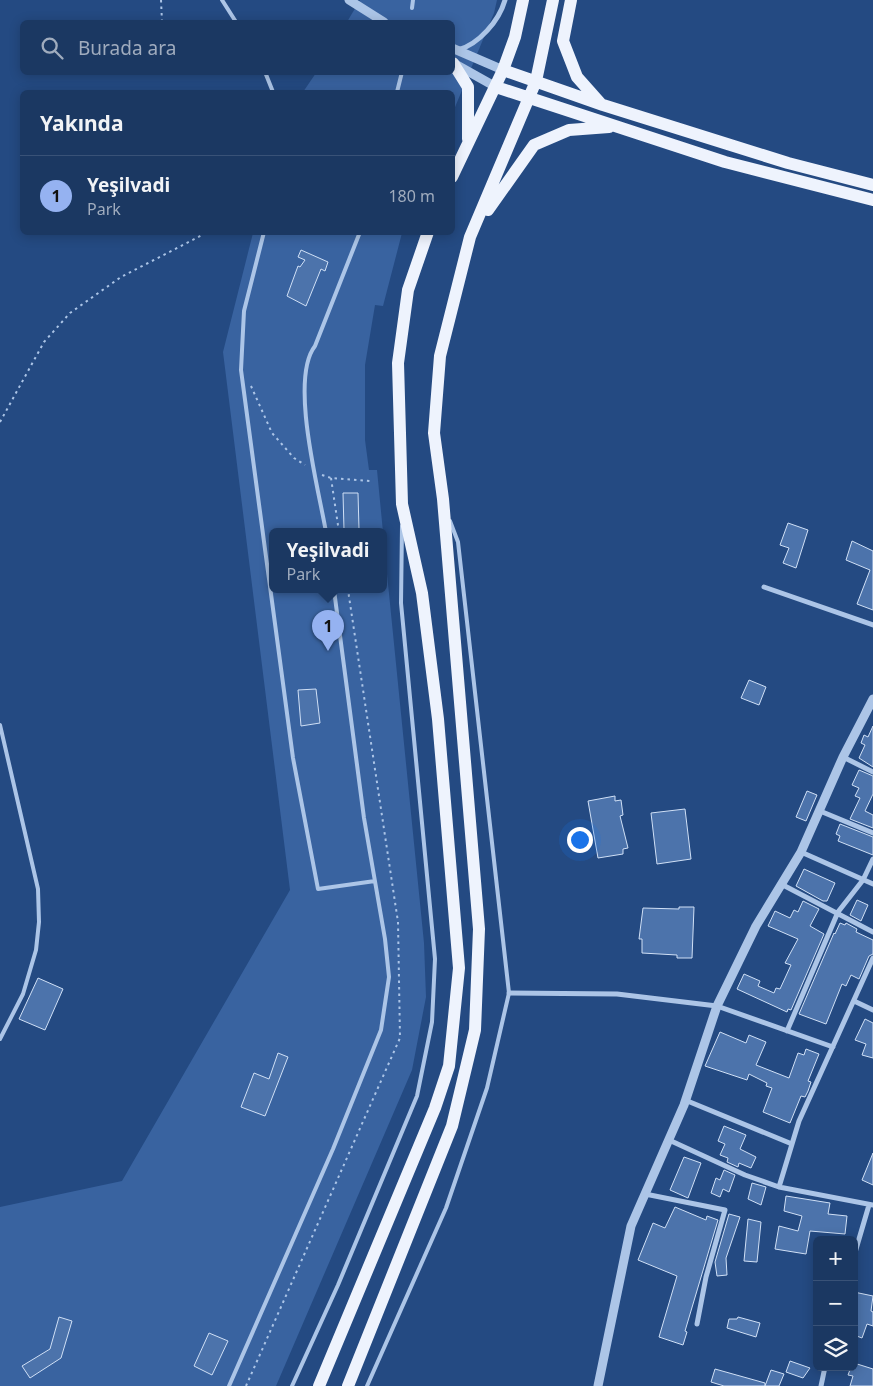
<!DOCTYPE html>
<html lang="tr">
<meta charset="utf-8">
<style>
:root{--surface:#1b3862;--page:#28436b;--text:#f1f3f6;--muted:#a0acbe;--line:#395277;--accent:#95b2f1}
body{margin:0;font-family:"Noto Sans",sans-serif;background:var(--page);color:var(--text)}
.controls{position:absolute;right:15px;bottom:15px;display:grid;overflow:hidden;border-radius:8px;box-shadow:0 2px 12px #0003}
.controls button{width:45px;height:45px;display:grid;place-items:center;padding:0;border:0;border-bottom:1px solid var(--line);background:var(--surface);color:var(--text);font:25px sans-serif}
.you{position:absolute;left:579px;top:839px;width:18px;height:18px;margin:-12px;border:4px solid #fff;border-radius:50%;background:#1a73e8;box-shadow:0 0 0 8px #1a73e833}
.badge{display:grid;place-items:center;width:32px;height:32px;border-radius:50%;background:var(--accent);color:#111;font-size:16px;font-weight:700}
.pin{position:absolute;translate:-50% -41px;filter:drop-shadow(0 1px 2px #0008)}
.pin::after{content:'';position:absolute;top:26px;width:18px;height:15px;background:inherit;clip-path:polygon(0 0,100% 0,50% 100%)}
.popup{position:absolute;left:269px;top:528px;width:118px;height:65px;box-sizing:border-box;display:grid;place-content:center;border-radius:8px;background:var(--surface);filter:drop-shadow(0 1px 4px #0005);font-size:16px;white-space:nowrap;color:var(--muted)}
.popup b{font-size:19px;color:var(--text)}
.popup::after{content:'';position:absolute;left:50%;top:100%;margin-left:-10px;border:10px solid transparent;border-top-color:var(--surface)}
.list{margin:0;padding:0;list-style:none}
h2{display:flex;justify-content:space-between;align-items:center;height:65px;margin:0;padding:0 20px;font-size:21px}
h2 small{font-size:16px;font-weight:400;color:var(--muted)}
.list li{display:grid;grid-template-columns:32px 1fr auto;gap:15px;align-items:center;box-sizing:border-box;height:80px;padding:0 20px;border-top:1px solid var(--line)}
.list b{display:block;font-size:19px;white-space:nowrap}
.list p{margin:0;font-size:16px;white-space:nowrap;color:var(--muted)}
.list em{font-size:16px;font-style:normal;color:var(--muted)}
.icon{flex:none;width:28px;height:28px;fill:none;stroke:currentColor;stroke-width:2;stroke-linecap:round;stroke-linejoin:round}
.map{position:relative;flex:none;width:873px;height:1386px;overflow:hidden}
.search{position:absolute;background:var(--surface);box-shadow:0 2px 12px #0003;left:20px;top:20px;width:435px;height:55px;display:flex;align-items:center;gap:12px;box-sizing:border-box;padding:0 18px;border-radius:8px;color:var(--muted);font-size:19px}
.panel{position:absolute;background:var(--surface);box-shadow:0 2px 12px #0003;left:20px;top:90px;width:435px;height:145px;border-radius:8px}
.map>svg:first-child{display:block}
</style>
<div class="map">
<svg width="873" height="1386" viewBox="0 0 873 1386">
<rect width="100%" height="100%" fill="#244a82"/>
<path fill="#3963a0" d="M360 0H497L494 13 453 112 452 92H303L316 73 452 72V22H347Z
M253 233H402L383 306 375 305 365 365V440L369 470H377L383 532H273V590H383V534L424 943 426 997 412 1070 276 1386H0V1207L122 1181 290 890 223 352Z"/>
<path fill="#4c73ab" stroke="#d0e0f6" d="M301 250 328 262 325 271 321 269 306 306 287 296 298 266 300 267 305 260 298 257Z
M343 493H358L359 529 344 530Z
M788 523 808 530 796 568 783 563 789 548 780 545Z
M852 541 873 551V610L857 604 870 570 846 560Z
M749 680 766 687 759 705 741 698Z
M316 689 320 723 301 726 298 690Z
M873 726V767L859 758 865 745 861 743 864 735 868 737Z
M859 770 873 776V794L865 811 873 815V828L850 819 860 798 855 796 859 788 852 785Z
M807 791 817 795 806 821 796 817Z
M615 796V801L621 800 623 815 620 816 628 848 623 849V854L598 858 588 801Z
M685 809 691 859 657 864 651 813Z
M840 824 873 837V855L838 841 840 836 836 834Z
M804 869 835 883 827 901H823L796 886Z
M857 900 868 905 861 921 850 915Z
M803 901 819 909 810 926 824 934 791 1010 788 1009 787 1012 737 989 744 974 760 981 758 986 774 993 776 988 780 989 791 965 785 963 798 939 768 926 775 911 790 918 794 910 798 912Z
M679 907H694L692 958H677V955L642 953V939H639L643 908 679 909Z
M840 923 845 925 846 923 857 929 856 932 873 940V954L869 956 859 979 851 975 846 986 842 984 826 1024 799 1014 834 933 835 934Z
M38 978 63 989 45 1030 19 1019Z
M865 1019 873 1023V1058L862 1055 866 1044 855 1040Z
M720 1032 746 1043 749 1035 766 1042 756 1065 789 1078 798 1053 804 1055 806 1049 819 1054 808 1081 811 1082 808 1091 805 1097 801 1096 790 1123 763 1112 772 1088 766 1086 767 1083 749 1074 747 1080 705 1066Z
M278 1053 288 1057 265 1116 241 1107 254 1073 269 1079Z
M724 1126 746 1135 740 1149 756 1157 751 1168 739 1163 738 1167 727 1162 728 1158 720 1155 725 1144 718 1141Z
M873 1153V1185L862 1180Z
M684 1157 701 1163 688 1198 670 1190Z
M724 1170 735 1175 729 1192 723 1189 720 1197 711 1193 716 1178 720 1180Z
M752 1183 766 1187 761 1205 748 1199Z
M786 1196 830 1203 828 1214 847 1216 845 1234 810 1231 806 1254 775 1249 779 1226 798 1231 802 1216 784 1211Z
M675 1207 706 1220 707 1216 718 1220 685 1331 687 1332 683 1345 659 1337 677 1276 638 1260 653 1223 665 1228Z
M729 1214 740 1217 726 1258 727 1275 717 1276 715 1262Z
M748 1219 761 1222 757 1262 744 1261Z
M854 1292 873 1296 871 1311 873 1312V1326L867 1324 862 1338 854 1335Z
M59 1317 72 1321 61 1358 30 1378 22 1366 50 1349Z
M738 1317 760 1323 756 1337 727 1328 729 1319H737Z
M209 1333 228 1341 212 1375 194 1366Z
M790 1361 810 1368 803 1378 786 1372Z
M854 1363 873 1369V1386H850L853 1376 848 1375 851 1367H854Z
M715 1369 765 1383V1386H724L711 1382Z
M771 1370 784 1374 779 1386H765Z"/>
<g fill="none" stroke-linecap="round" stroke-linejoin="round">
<path stroke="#acc5e7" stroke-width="2" stroke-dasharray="2.5 4" stroke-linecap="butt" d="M161 0 162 22
M162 72V74
M251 386 272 433 294 458 305 465
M0 422 44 342 70 313 121 277 208 232
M322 475 331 478 371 481
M331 478 339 532
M246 1386 400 1038 398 922 348 590"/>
<path stroke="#acc5e7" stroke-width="4" d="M222 0 236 22
M412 8 413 0
M265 72 273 92
M397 92 402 72
M264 232 244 311 241 370 293 758 318 889 375 881
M326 532C319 491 289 379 315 346L360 232
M0 725 38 889 39 922 36 950 23 994 0 1039
M229 1386 333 1149 381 1030 389 977 385 939 364 818 334 590
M292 1386 338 1285 417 1096 432 1022 435 959 401 603 402 526
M367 1386 446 1208 487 1088 509 993 458 542 450 521"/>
<path stroke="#acc5e7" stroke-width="5" d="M458 50C479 44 499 21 505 0
M764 587 873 625
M843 757 873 772
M820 811 873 833
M801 852 873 884
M781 884 873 932
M509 993 617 994 717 1006 833 1047
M854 1001 873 1010
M787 1031 838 912 863 880 873 859
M685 1100 792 1144
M669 1140 745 1175 779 1187 873 1205
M779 1187 799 1121 873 958
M645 1194 725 1210 706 1277 697 1324
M854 1256 869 1205
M821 1386 825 1367"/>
<path stroke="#acc5e7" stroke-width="9" d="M349 0 384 22
M452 48 503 70
M455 64 496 87
M598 1386 631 1226 684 1105 717 1006 756 926 801 852 843 757 873 699"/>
<path stroke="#eef3fd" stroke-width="12" d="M571 0 563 41 577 77 601 104
M453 63 468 87V139
M503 70 603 105 788 163 873 185
M496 87 725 162 873 200
M452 177 503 70 515 37 523 0
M488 210 534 145 569 130 609 127
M319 1386 435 1108 449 1066 459 968 438 719 422 593 402 504 398 363 408 290 428 232
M348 1386 452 1126 475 1030 479 929 443 499 434 433 440 356 470 237 536 81 553 0"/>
</g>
</svg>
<div class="controls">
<button>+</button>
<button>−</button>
<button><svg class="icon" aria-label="layers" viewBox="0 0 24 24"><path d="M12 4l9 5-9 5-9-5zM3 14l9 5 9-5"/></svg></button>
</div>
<div class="you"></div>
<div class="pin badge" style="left:328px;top:651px">1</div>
<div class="popup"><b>Yeşilvadi</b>Park</div>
<div class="search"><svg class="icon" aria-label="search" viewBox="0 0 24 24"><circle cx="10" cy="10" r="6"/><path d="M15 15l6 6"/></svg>Burada ara</div>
<section class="panel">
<h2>Yakında<small></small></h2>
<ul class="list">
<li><span class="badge">1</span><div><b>Yeşilvadi</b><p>Park</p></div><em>180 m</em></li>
</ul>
</section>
</div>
